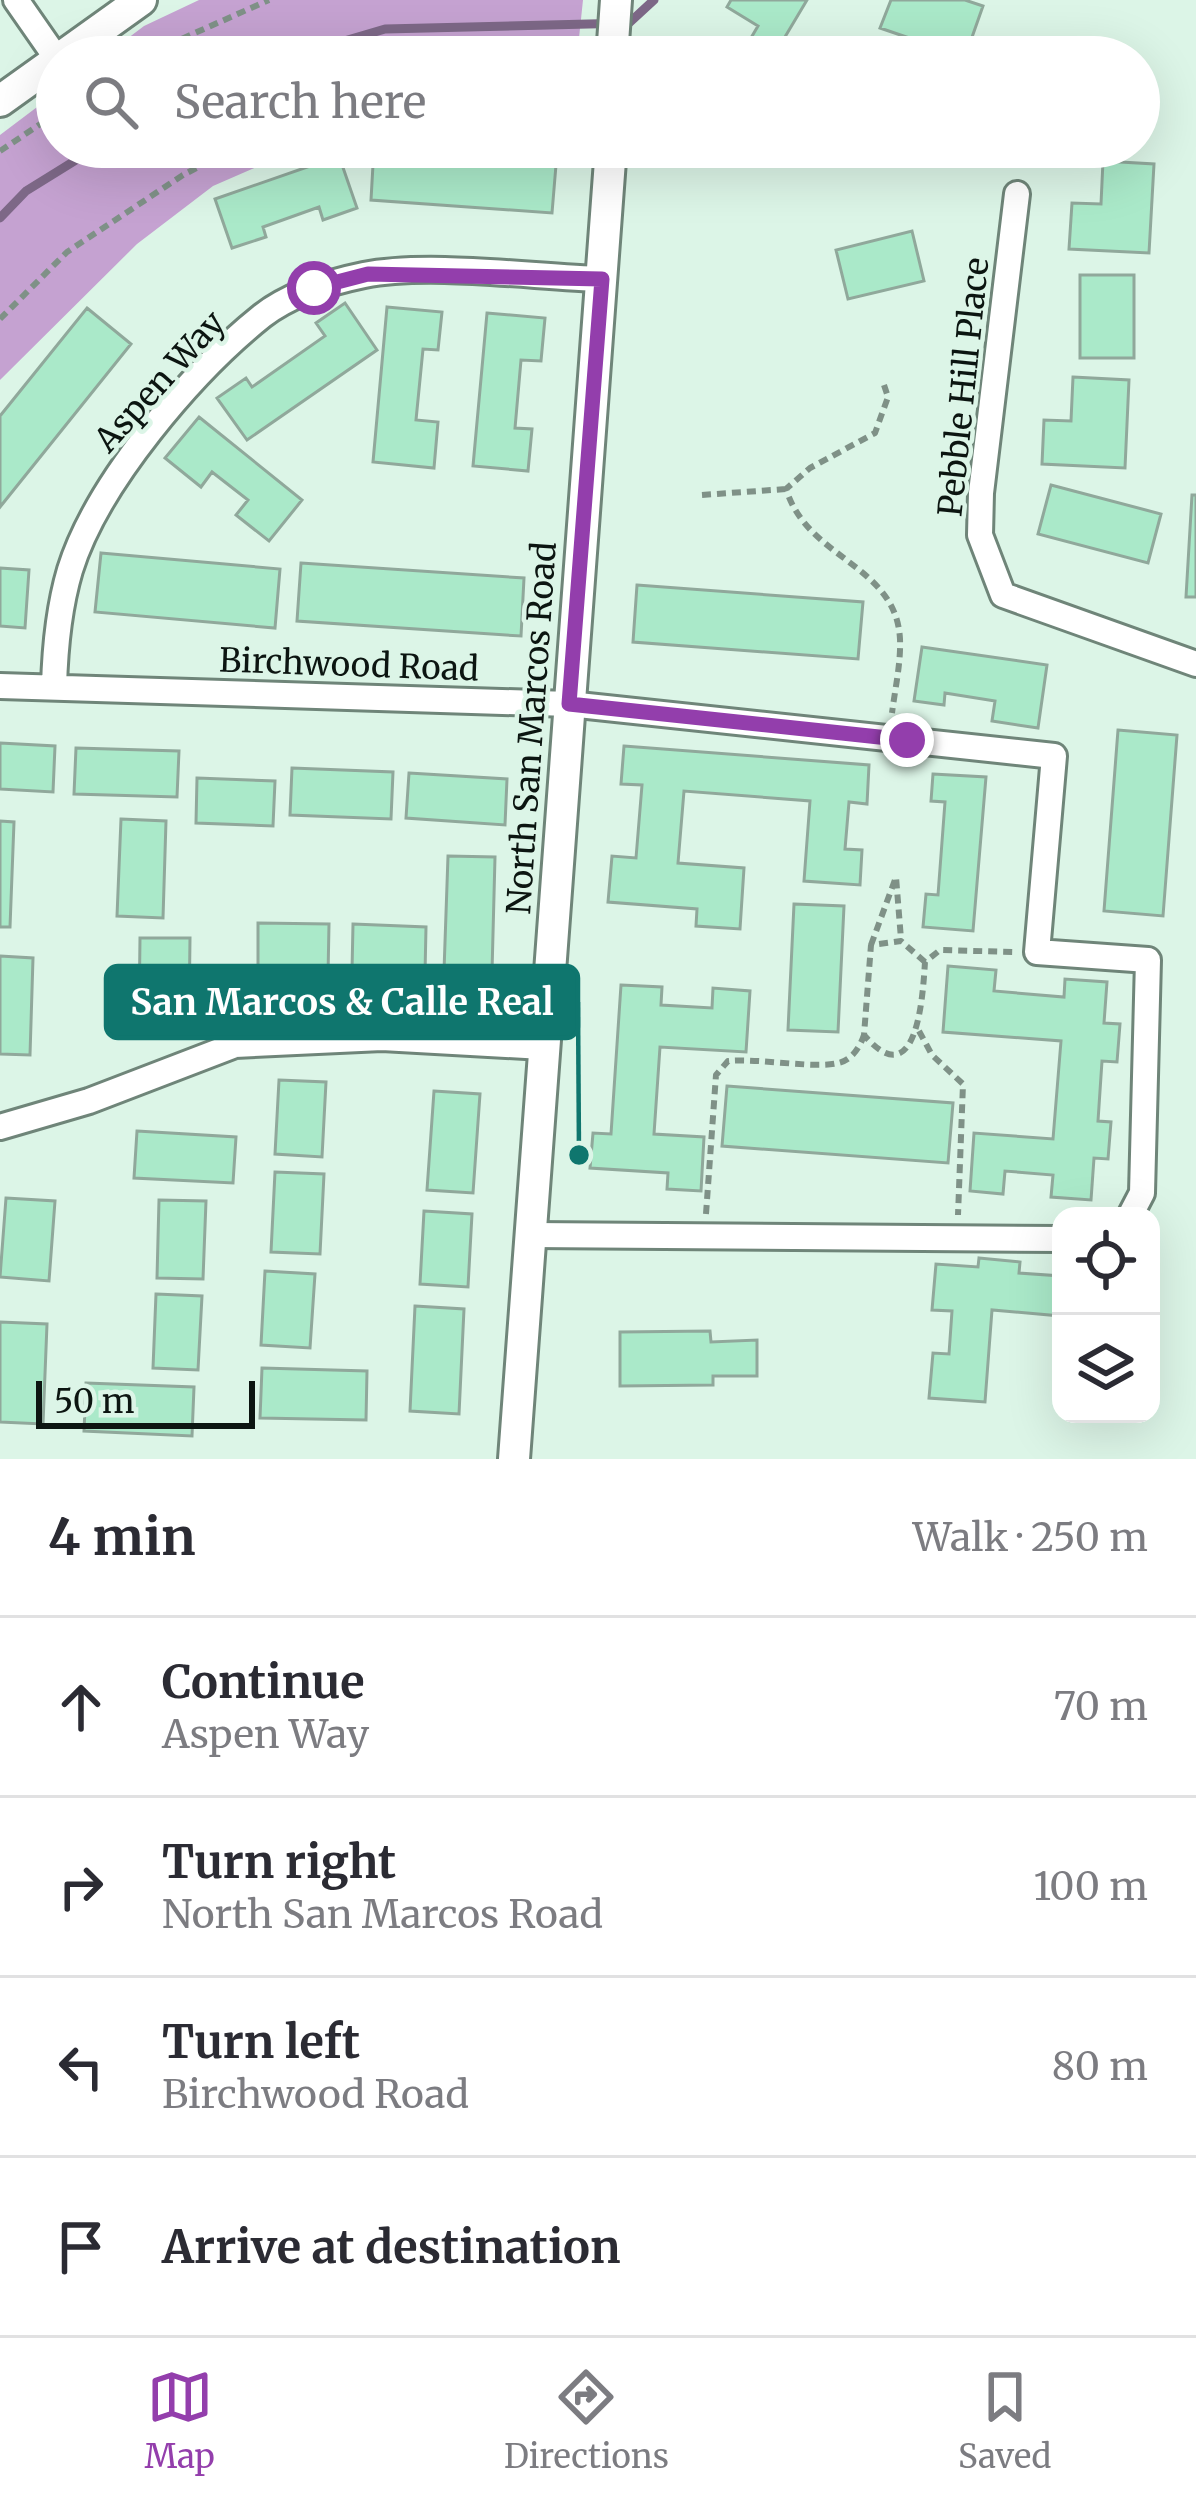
<!DOCTYPE html>
<meta charset="utf-8">
<style>
:root{--surface:#fff;--page:#f7f7f7;--text:#2b2b33;--muted:#7c7c81;--line:#e1e1e2;--accent:#933eac}
body{margin:0;font-family:Merriweather,serif;background:var(--page);color:var(--text)}
.controls{position:absolute;right:36px;bottom:36px;display:grid;overflow:hidden;border-radius:24px;box-shadow:0 12px 48px #0002}
.controls button{width:108px;height:108px;display:grid;place-items:center;padding:0;border:0;border-bottom:3px solid var(--line);background:var(--surface);color:var(--text);font:60px sans-serif}
.scale{position:absolute;left:36px;bottom:30px;width:219px;box-sizing:border-box;padding-left:12px;border:6px solid #0c1511;border-top:0;font-size:33px;line-height:42px;white-space:nowrap;color:#0c1511;-webkit-text-stroke:9px #dcf5e7;paint-order:stroke}
.stop{position:absolute;width:36px;height:36px;margin:-27px;border:9px solid #933eac;border-radius:50%;background:#fff}
.stop.end{background:#933eac;border-color:#fff;box-shadow:0 3px 12px #0008}
.list{margin:0;padding:0;list-style:none}
h2{display:flex;justify-content:space-between;align-items:center;height:156px;margin:0;padding:0 48px;font-size:51px}
h2 small{font-size:39px;font-weight:400;color:var(--muted)}
.list li{display:grid;grid-template-columns:78px 1fr auto;gap:36px;align-items:center;box-sizing:border-box;height:180px;padding:0 48px;border-top:3px solid var(--line)}
.list b{display:block;font-size:45px;white-space:nowrap}
.list p{margin:0;font-size:39px;white-space:nowrap;color:var(--muted)}
.list em{font-size:39px;font-style:normal;color:var(--muted)}
.icon{flex:none;width:66px;height:66px;fill:none;stroke:currentColor;stroke-width:2;stroke-linecap:round;stroke-linejoin:round}
.map{position:relative;flex:none;width:1196px;height:1459px;overflow:hidden}
.search{position:absolute;background:var(--surface);box-shadow:0 12px 48px #0002;left:36px;right:36px;top:36px;height:132px;display:flex;align-items:center;gap:30px;box-sizing:border-box;padding:0 42px;border-radius:66px;color:var(--muted);font-size:45px}
.sheet{height:876px;background:var(--surface)}
nav{display:flex;justify-content:space-around;align-items:center;box-sizing:border-box;height:168px;border-top:3px solid var(--line);background:var(--surface);font-size:33px;color:var(--muted)}
nav a{display:grid;justify-items:center;gap:6px}
nav .on{color:var(--accent)}
.map>svg:first-child{display:block}
</style>
<div class="map">
<svg width="1196" height="1459" viewBox="0 0 1196 1459">
<rect width="100%" height="100%" fill="#dcf5e7"/>
<path fill="#c5a2d1" d="M199 0H583L577 57H103L144 26Z
M57 92V147H302L213 186 137 244 0 380V135Z"/>
<g fill="none" stroke-linecap="round" stroke-linejoin="round">
<path stroke="#7d6887" stroke-width="9" d="M290 57 385 29 629 23 654 0
M0 218 26 191 97 147"/>
</g>
<path fill="#aae9c9" stroke="#90a89b" stroke-width="3" d="M731 0H807L773 57 748 43 758 26 727 7Z
M891 0H965L983 6 965 57 880 28Z
M374 147 557 153 552 213 371 200Z
M339 156 357 208 323 220 319 207 263 227 266 237 232 248 215 199Z
M1103 161 1154 164 1149 253 1069 249 1072 203 1101 204Z
M912 231 924 281 848 299 836 250Z
M1080 275H1134V358H1080Z
M345 303 377 350 247 440 217 398 246 378 252 387 325 336 316 323Z
M387 307 442 312 438 350 423 349 416 420 438 422 434 468 373 462Z
M87 308 131 344 0 507V416Z
M487 313 545 318 541 361 521 360 515 428 532 429 528 471 473 466Z
M1073 377 1129 380 1125 468 1042 464 1044 420 1071 421Z
M199 417 302 500 269 541 236 515 248 500 212 472 201 487 165 458Z
M1051 485 1161 514 1148 563 1038 534Z
M1192 495H1196V597H1186Z
M101 553 280 569 275 628 95 612Z
M301 563 524 578 521 636 297 621Z
M0 568 29 570 25 628 0 626Z
M637 585 863 602 858 659 633 642Z
M922 647 1047 665 1038 728 992 721 995 701 945 693 944 705 914 701Z
M1118 730 1177 735 1163 916 1104 911Z
M0 743 55 746 53 792 0 789Z
M624 746 869 765 867 804 849 802 845 849 862 850 860 885 804 881 810 801 684 791 678 863 744 868 740 929 696 926 697 909 608 902 612 856 636 858 642 785 621 784Z
M76 748 179 751 177 797 74 794Z
M292 768 393 772 391 819 290 815Z
M409 773 507 779 505 825 406 818Z
M933 774 986 777 973 931 923 927 926 894 938 895 945 802 931 801Z
M197 778 275 781 273 826 196 823Z
M121 819 166 821 163 918 117 916Z
M0 821 14 822 10 927H0Z
M448 856 495 857 492 972 444 971Z
M794 904 844 906 838 1032 788 1030Z
M258 923 329 924 328 976 258 975Z
M353 924 426 927 425 974 352 971Z
M140 938H190L189 1019 139 1018Z
M0 956 33 958 30 1055 0 1054Z
M948 966 996 970 994 991 1064 997 1065 979 1107 982 1104 1023 1120 1024 1117 1062 1102 1061 1098 1121 1111 1122 1108 1159 1094 1158 1091 1200 1051 1197 1053 1175 1005 1171 1003 1194 970 1191 974 1133 1053 1139 1061 1041 943 1032Z
M621 985 662 987 661 1005 712 1008 713 988 750 991 746 1052 660 1047 654 1134 704 1137 701 1191 667 1189 668 1173 590 1168 593 1133 611 1134Z
M279 1080 326 1082 322 1157 275 1154Z
M727 1086 953 1103 948 1163 722 1146Z
M434 1091 480 1094 473 1193 427 1190Z
M137 1131 236 1137 233 1183 134 1178Z
M275 1172 324 1174 320 1254 271 1252Z
M6 1198 55 1201 49 1281 0 1277Z
M159 1200 206 1201 203 1279 157 1278Z
M424 1211 472 1214 468 1287 420 1284Z
M979 1258 1020 1262 1019 1273 1061 1276V1316L992 1310 985 1402 929 1398 933 1353 949 1354 952 1311 932 1310 936 1264 978 1267Z
M265 1271 315 1274 310 1348 261 1345Z
M156 1294 202 1296 198 1370 153 1368Z
M415 1306 464 1309 459 1414 410 1411Z
M0 1322 47 1324 43 1424 0 1422Z
M710 1331 711 1342 757 1340V1376H713V1385L620 1386V1332Z
M262 1368 367 1371 366 1420 260 1418Z
M86 1383 194 1387 192 1436 84 1431Z"/>
<g fill="none" stroke-linecap="round" stroke-linejoin="round">
<g stroke="#6f8579" stroke-width="30">
<path id="minor" d="M16 0 55 56
M1017 194 981 493 980 535 1003 595 1196 664
M0 686 569 704 1054 756 1037 952 1148 960 1142 1193 1130 1216
M54 687C55 648 59 607 70 570 97 483 192 372 262 316 290 294 330 282 364 275 429 262 534 277 602 279
M0 1127 89 1101 235 1045 382 1038 543 1047
M531 1235 1061 1239"/>
</g>
<g stroke="#6f8579" stroke-width="36">
<path id="tertiary" d="M612 57 616 0
M0 101 141 0
M514 1459 611 147"/>
</g>
<path stroke="#7f9187" stroke-width="6" stroke-dasharray="9 6" stroke-linecap="butt" d="M141 57 269 0
M0 151 57 113
M0 319 67 252 183 175 237 147
M884 385 888 397 875 433 810 468 786 489C808 560 896 564 900 639 901 663 895 689 892 713
M702 495 786 489
M871 945 896 877 901 939
M925 962 901 941 871 945 864 1035C918 1098 923 992 925 962L940 950 1015 952
M919 1031 932 1055 963 1084 958 1215
M706 1214 716 1075 728 1061C759 1058 815 1069 838 1063 852 1060 860 1047 864 1035"/>
<use href="#minor" stroke="#fff" stroke-width="24"/>
<use href="#tertiary" stroke="#fff" stroke-width="30"/>
</g>
<g fill="none" stroke-linecap="round" stroke-linejoin="round">
<path stroke="#933eac" stroke-width="15" d="M314 288 368 274 602 279 569 704 907 740"/>
</g>
<g text-anchor="middle" stroke-width="9" stroke-linejoin="round" paint-order="stroke">
<g font-size="33" fill="#0c1511" stroke="#dcf5e7">
<text transform="translate(159 381) rotate(-48)" y="12">Aspen Way</text>
<text transform="translate(963 387) rotate(-84)" y="12">Pebble Hill Place</text>
<text transform="translate(349 664) rotate(2)" y="12">Birchwood Road</text>
<text transform="translate(531 728) rotate(-86)" y="12">North San Marcos Road</text>
</g>
</g>
<path fill="none" stroke="#0f766e" stroke-width="4.5" d="M579 1155L578 1002"/>
<circle fill="#0f766e" stroke="#dcf5e7" stroke-width="4.5" cx="579" cy="1155" r="12"/>
<rect fill="#0f766e" stroke="#0f766e" stroke-width="4.5" x="106" y="966" width="472" height="72" rx="12"/>
<g font-size="36" text-anchor="middle" font-weight="bold" fill="#fff">
<text x="342" y="1015">San Marcos &amp; Calle Real</text>
</g>
</svg>
<div class="controls">
<button><svg class="icon" aria-label="locate" viewBox="0 0 24 24"><circle cx="12" cy="12" r="6"/><path d="M12 2v4M12 18v4M2 12h4M18 12h4"/></svg></button>
<button><svg class="icon" aria-label="layers" viewBox="0 0 24 24"><path d="M12 4l9 5-9 5-9-5zM3 14l9 5 9-5"/></svg></button>
</div>
<div class="scale">50 m</div>
<div class="stop" style="left:314px;top:288px"></div>
<div class="stop end" style="left:907px;top:740px"></div>
<div class="search"><svg class="icon" aria-label="search" viewBox="0 0 24 24"><circle cx="10" cy="10" r="6"/><path d="M15 15l6 6"/></svg>Search here</div>
</div>
<section class="sheet">
<h2>4 min<small>Walk · 250 m</small></h2>
<ul class="list">
<li><svg class="icon" aria-label="ahead" viewBox="0 0 24 24"><path d="M12 20V5M6 11l6-6 6 6"/></svg><div><b>Continue</b><p>Aspen Way</p></div><em>70 m</em></li>
<li><svg class="icon" aria-label="right" viewBox="0 0 24 24"><path d="M7 20v-9h11M14 6l5 5-5 5"/></svg><div><b>Turn right</b><p>North San Marcos Road</p></div><em>100 m</em></li>
<li><svg class="icon" aria-label="left" viewBox="0 0 24 24"><path d="M17 20v-9H6M10 6l-5 5 5 5"/></svg><div><b>Turn left</b><p>Birchwood Road</p></div><em>80 m</em></li>
<li><svg class="icon" aria-label="arrive" viewBox="0 0 24 24"><path d="M6 21V4h12l-3 4 3 4H6"/></svg><div><b>Arrive at destination</b></div></li>
</ul>
</section>
<nav>
<a class="on"><svg class="icon" aria-label="map" viewBox="0 0 24 24"><path d="M3 6l6-2 6 2 6-2v14l-6 2-6-2-6 2zM9 4v14M15 6v14"/></svg>Map</a>
<a><svg class="icon" aria-label="directions" viewBox="0 0 24 24"><path d="M12 3l9 9-9 9-9-9zM9 14v-3h6M13 9l2 2-2 2"/></svg>Directions</a>
<a><svg class="icon" aria-label="saved" viewBox="0 0 24 24"><path d="M7 4h10v16l-5-4-5 4z"/></svg>Saved</a>
</nav>
